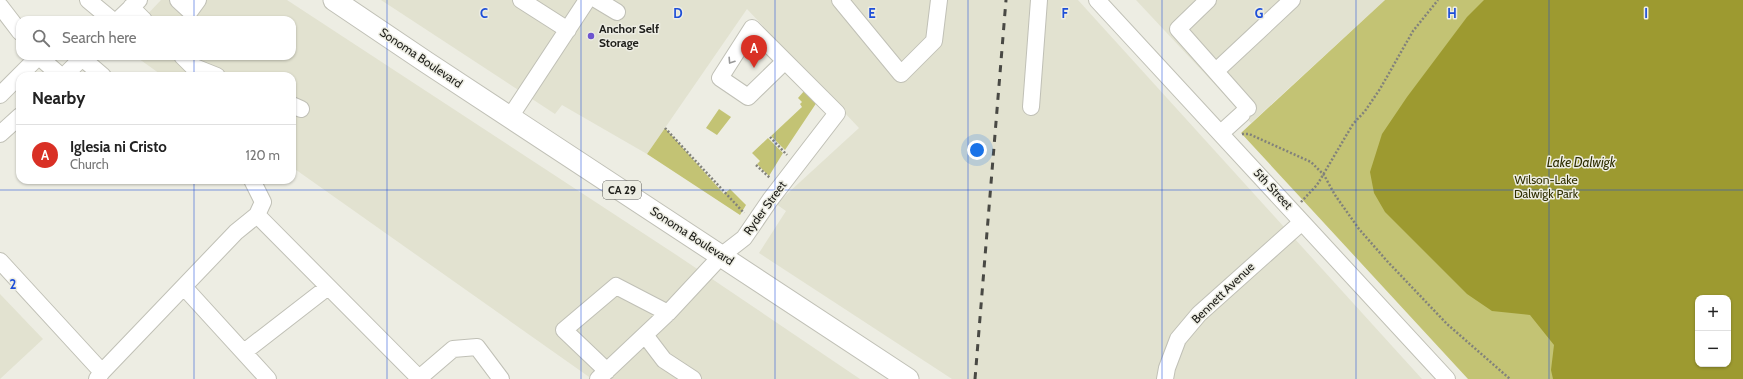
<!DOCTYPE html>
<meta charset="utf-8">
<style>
:root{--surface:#fff;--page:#f6f6f6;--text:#222;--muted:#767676;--line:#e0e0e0;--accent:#d93025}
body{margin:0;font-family:Cabin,sans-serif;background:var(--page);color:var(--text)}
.controls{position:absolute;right:12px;bottom:12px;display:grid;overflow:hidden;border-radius:8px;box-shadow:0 1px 3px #0004}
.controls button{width:36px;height:36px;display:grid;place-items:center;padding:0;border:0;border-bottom:1px solid var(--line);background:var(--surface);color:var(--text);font:20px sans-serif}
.you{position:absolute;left:977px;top:150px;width:14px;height:14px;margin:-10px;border:3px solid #fff;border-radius:50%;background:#1a73e8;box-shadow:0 0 0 6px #1a73e833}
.badge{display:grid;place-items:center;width:26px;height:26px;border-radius:50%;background:var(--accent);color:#fff;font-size:13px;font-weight:700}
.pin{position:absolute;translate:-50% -33px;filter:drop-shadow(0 1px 2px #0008)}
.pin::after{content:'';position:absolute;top:21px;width:14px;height:12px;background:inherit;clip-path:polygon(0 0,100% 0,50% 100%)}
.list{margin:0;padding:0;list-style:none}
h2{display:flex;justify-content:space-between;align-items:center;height:52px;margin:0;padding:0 16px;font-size:17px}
h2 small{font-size:13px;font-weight:400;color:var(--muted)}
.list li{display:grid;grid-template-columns:26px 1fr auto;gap:12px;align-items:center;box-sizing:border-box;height:60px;padding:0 16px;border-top:1px solid var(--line)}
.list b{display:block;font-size:15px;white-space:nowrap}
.list p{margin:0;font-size:13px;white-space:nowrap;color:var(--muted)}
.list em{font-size:13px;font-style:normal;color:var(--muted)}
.icon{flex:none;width:22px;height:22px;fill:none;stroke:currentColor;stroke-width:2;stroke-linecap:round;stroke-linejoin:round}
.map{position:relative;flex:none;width:1743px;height:379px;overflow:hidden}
.search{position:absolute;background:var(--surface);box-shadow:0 1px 3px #0004;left:16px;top:16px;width:280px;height:44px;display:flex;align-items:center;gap:10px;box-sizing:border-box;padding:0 14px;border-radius:12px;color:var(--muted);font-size:15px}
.panel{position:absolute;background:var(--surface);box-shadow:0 1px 3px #0004;left:16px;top:72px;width:280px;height:112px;border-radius:12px}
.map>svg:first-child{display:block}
</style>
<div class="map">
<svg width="1743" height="379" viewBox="0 0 1743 379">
<rect width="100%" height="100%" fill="#edede3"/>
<path fill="#e2e2d0" d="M161 0H287L678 256 860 379H592L292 167V76H163L135 56H292V20H142Z
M381 0H1078L1422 379H952L759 253 786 211 776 204 859 128 747 9 647 154 562 105 555 114Z
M1136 0H1385L1251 123Z
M0 294 43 339 0 379Z"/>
<path fill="#c3c374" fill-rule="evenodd" d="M1385 0H1743V379H1468L1241 133ZM1698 298H1728V364H1698Z
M805 90 817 102 785 150 771 136 802 107 800 104 802 102 798 98Z
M719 109 731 117 717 135 706 128Z
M665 128 724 194 730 189 746 205 740 215 647 154Z
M768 138 783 153 769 176 757 164 760 161 752 153Z"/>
<path fill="#9d9a30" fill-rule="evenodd" d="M1484 0H1743V379H1553L1551 370 1554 345 1530 315 1492 311 1467 294 1385 212 1374 193 1370 172 1382 134 1407 97 1467 17ZM1698 298H1728V364H1698Z"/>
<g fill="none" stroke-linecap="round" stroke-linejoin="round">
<g stroke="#c0c0b6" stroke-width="18">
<path id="minor" d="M88 0 112 20
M178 0 190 11 198 0
M521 0 568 30
M597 0 617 12
M840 0 901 74 934 41 939 0
M1097 0 1447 379
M1208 0 1178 29 1248 108
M0 6 20 32
M131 7 144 20
M118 20 139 0
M38 56 61 76
M182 56 192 66 217 76
M82 58 103 76
M1216 71 1292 0
M64 76 84 56
M0 95 38 57
M292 105 301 109
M1031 107 1039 0
M510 117 587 0
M1221 133 1242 114
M0 134 20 116
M257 215 419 378
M0 261 102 372
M184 287 268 379
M645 335 664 360 693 379
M244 352 328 287
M607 371 564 330 616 286 668 313
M97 379 102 372 236 232 257 215 263 202 252 180
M418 379 453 349 477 347 501 379
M598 379 668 313 722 255 744 238 770 200 837 113 752 28 720 78 748 97 785 61
M1165 379 1167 368 1178 339 1199 314 1302 222"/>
</g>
<g stroke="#c0c0b6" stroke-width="23">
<path id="major" d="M334 0 426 62 908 379"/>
</g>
<path stroke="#82827b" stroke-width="2.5" stroke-dasharray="2 2" stroke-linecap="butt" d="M665 128 744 213
M1242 134H1249L1311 162 1324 175 1335 195 1359 229 1387 261 1447 324 1510 379
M770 137 787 155
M756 165 770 178
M1301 202 1317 185 1353 124 1365 111 1380 89 1413 31 1438 0"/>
<use href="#minor" stroke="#fff" stroke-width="16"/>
<use href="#major" stroke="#fff" stroke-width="21"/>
<path stroke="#494944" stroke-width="3" stroke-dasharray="7 7" stroke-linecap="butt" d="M975 379 1006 0"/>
</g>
<defs><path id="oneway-chevron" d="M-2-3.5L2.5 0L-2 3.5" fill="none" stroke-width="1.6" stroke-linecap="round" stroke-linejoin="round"/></defs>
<use stroke="#999998" href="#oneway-chevron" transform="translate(731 61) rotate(123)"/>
<path fill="none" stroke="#1d4ed8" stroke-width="1" stroke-opacity="0.55" d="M194 0V20M387 0V379M581 0V379M775 0V379M968 0V379M1162 0V379M1356 0V379M1549 0V379M194 56V76M194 180V379M0 190H1743"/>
<circle fill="#6e55cf" stroke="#edede3" stroke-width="1.5" cx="591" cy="36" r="4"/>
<g text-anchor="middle" stroke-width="3" stroke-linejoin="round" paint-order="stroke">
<rect fill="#edede3" stroke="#5b5b56" stroke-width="1" x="603" y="181" width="38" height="18" rx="3"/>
<g font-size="11" font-weight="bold" fill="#1d1d19">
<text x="622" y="194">CA 29</text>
</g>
<g font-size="12" font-weight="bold" fill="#1d1d19" stroke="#edede3" text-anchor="start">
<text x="599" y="33">Anchor Self<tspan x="599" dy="14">Storage</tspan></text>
</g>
<g font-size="12" fill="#1d1d19" stroke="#edede3">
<text transform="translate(421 58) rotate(34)" y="4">Sonoma Boulevard</text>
<text transform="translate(1273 189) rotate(47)" y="4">5th Street</text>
<text transform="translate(765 208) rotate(-54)" y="4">Ryder Street</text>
<text transform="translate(692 236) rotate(33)" y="4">Sonoma Boulevard</text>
<text transform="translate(1223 293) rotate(-44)" y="4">Bennett Avenue</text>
</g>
<g font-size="12" fill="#302f01" stroke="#edede3">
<text x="1546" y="184">Wilson-Lake<tspan x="1546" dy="14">Dalwigk Park</tspan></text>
</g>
<g font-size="13" font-style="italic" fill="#302f02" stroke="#edede3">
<text x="1581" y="167">Lake Dalwigk</text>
</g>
</g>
<g font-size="13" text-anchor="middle" font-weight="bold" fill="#1d4ed8" stroke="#edede3" stroke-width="3" stroke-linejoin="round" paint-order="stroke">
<text x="484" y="18">C</text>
<text x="678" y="18">D</text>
<text x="872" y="18">E</text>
<text x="1065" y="18">F</text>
<text x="1259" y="18">G</text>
<text x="1452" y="18">H</text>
<text x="1646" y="18">I</text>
<text x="13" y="289">2</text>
</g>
</svg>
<div class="controls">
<button>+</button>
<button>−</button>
</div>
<div class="you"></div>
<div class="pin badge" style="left:754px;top:68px">A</div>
<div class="search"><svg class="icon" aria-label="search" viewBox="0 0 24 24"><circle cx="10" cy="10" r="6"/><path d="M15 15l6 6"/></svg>Search here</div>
<section class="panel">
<h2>Nearby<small></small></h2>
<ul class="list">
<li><span class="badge">A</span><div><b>Iglesia ni Cristo</b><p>Church</p></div><em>120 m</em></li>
</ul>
</section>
</div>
